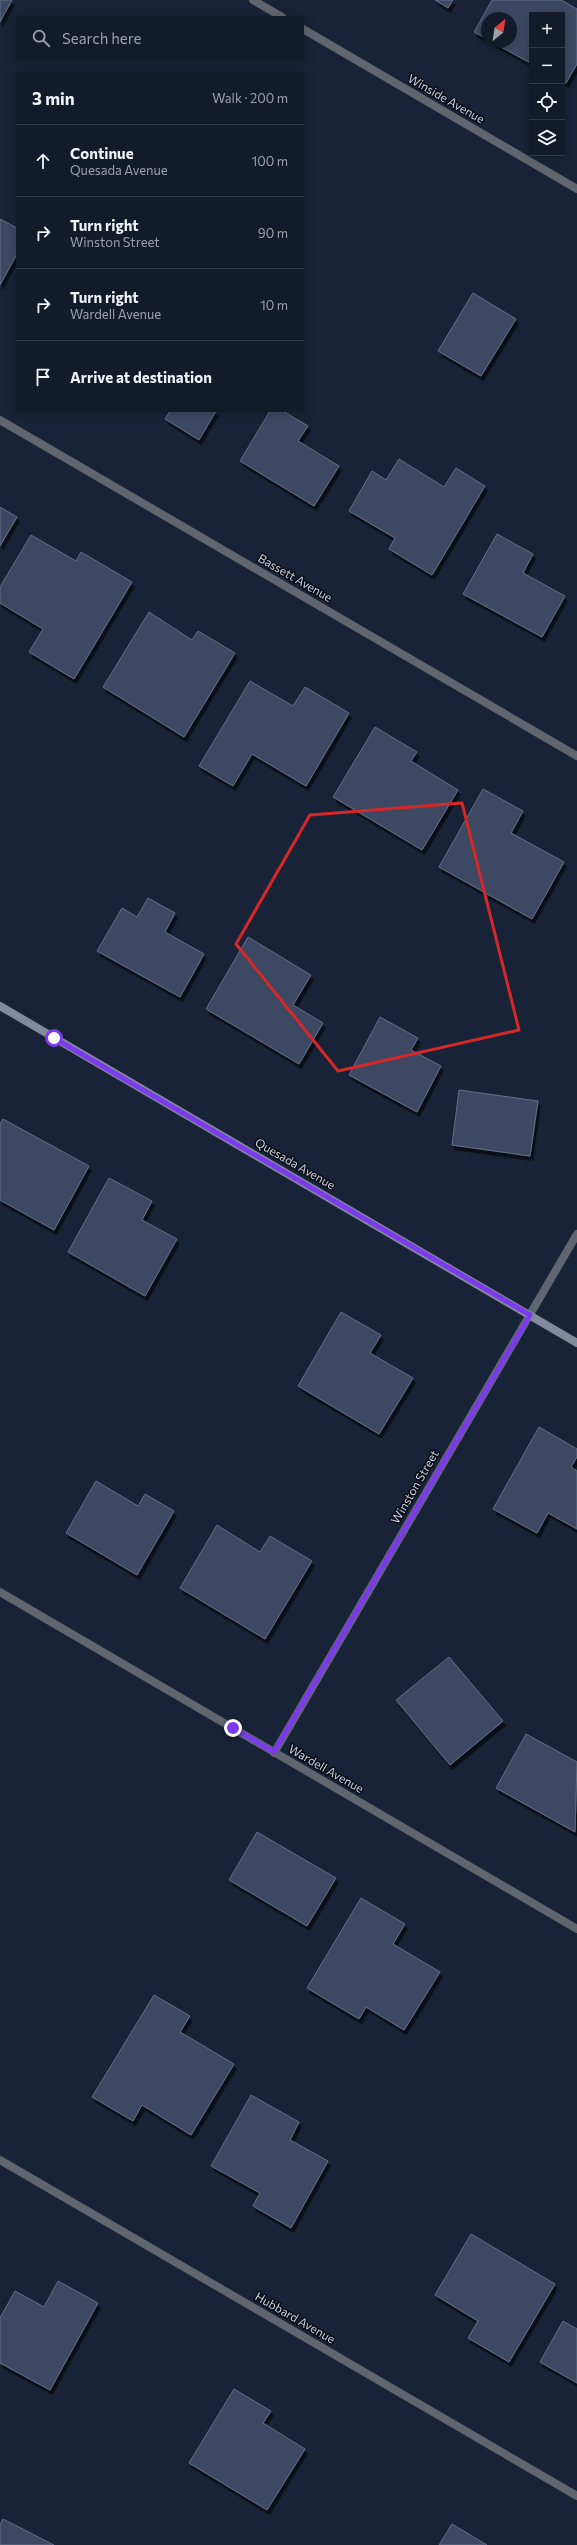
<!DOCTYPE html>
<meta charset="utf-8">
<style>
:root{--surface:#131a29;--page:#1c2331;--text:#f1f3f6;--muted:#9da1a8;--line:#323846}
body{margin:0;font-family:Commissioner,sans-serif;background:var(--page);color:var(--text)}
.controls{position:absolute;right:12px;top:12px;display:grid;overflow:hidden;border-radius:0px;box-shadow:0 2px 10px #0003}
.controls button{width:36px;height:36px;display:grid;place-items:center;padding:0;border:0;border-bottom:1px solid var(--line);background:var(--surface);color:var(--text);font:20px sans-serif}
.compass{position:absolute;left:481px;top:12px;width:36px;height:36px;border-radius:50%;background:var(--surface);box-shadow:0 2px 10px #0003;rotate:30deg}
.stop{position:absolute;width:12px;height:12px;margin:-9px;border:3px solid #7c3aed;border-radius:50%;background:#fff}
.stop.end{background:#7c3aed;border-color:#fff;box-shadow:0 1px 4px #0008}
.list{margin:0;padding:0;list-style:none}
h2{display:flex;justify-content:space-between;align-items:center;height:52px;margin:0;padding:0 16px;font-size:17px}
h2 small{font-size:13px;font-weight:400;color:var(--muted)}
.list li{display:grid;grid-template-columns:26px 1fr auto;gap:12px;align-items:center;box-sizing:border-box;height:72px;padding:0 16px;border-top:1px solid var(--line)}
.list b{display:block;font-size:15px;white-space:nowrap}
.list p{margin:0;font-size:13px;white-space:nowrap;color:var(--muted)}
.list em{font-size:13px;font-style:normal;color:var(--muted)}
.icon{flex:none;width:22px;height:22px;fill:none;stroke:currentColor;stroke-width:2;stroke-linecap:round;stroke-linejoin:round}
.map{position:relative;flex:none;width:577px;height:2545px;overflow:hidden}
.search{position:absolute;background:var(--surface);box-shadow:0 2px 10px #0003;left:16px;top:16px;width:288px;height:44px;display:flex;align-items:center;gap:10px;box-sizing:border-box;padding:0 14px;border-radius:0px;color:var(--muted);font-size:15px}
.panel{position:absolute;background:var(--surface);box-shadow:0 2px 10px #0003;left:16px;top:72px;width:288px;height:340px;border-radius:0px}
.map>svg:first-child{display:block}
</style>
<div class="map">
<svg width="577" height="2545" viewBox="0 0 577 2545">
<defs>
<filter id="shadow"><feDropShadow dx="2.5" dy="4.5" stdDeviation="0" flood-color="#0009"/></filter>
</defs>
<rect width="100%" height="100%" fill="#192337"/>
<path fill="#3e4a62" stroke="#636e87" filter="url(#shadow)" d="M0 0H12L0 22Z
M435 0H453L448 8Z
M492 0H561L577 9V64L566 83 562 81V15H532V64L492 42H511V18H487V39L474 32Z
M0 219 17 228V254L0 285Z
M473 293 516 319 481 376 438 351Z
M170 411H216L199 440 165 419Z
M270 411H283L308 426 298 441 339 466 314 506 240 461Z
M399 459 444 487 456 468 485 486 432 575 389 549 395 538 349 511 372 471 386 480Z
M0 507 17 517 0 546Z
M497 534 533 554 523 573 565 596 542 637 463 594Z
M31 535 76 561 81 552 132 582 74 679 29 652 43 629 0 603V587Z
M149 612 192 640 198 631 235 653 184 737 103 687Z
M250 681 293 706 305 687 349 713 306 786 252 754 233 786 199 766Z
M375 727 417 752 411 761 458 790 422 850 333 797Z
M483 789 523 811 511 833 564 862 532 919 439 867Z
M148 898 175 913 165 932 204 954 180 997 97 951 122 908 137 917Z
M248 937 311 975 293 1005 323 1023 299 1064 206 1009Z
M380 1017 418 1038 411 1050 441 1066 417 1112 349 1075Z
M459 1090 538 1101 530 1156 452 1145Z
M3 1119 89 1166 54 1230 0 1200V1124Z
M109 1178 152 1201 142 1220 177 1239 145 1296 68 1252Z
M341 1312 381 1335 370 1353 413 1378 379 1434 298 1386Z
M539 1427 577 1449V1457L571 1467 577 1471V1529L548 1513 537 1533 493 1509Z
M96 1481 138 1506 145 1494 174 1511 137 1575 66 1533Z
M217 1525 260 1552 270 1536 312 1561 265 1639 180 1588Z
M449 1657 503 1721 450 1765 396 1700Z
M526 1734 577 1762 575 1832 496 1788Z
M257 1832 336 1878 307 1926 229 1880Z
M361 1898 405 1924 393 1944 440 1972 404 2030 366 2007 359 2019 307 1988Z
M154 1995 190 2016 180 2032 234 2064 191 2135 142 2105 133 2121 92 2097Z
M251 2095 299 2122 290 2140 328 2161 291 2228 253 2206 260 2193 211 2166Z
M471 2234 555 2284 509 2362 468 2338 478 2321 435 2295Z
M58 2281 98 2303 50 2390 0 2363V2318L15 2291 44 2307Z
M563 2321 577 2329V2383L540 2362Z
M234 2389 271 2411 263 2423 305 2449 267 2510 189 2463Z
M3 2519 54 2545H0V2525Z
M452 2524 487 2545H439Z"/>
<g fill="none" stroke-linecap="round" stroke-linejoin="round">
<path stroke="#606570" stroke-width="8" d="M253 0 282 17
M303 29 577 189
M0 420 577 756
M0 1592 577 1929
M274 1753 577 1234
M0 2160 577 2496"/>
<path stroke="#828b9c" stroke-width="8" d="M0 1006 577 1343"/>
</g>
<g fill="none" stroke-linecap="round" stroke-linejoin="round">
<path stroke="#7c3aed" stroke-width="5" d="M54 1038 530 1315 274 1752 233 1728"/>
</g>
<path fill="none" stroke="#d62828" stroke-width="3" stroke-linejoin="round" d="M462 803 519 1030 338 1071 236 944 310 815Z"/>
<g text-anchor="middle" stroke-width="3" stroke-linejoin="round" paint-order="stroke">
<g font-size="12" fill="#cbd1df" stroke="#080c15">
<text transform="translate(446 99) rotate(30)" y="4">Winside Avenue</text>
<text transform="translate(295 578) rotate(30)" y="4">Bassett Avenue</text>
<text transform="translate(295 1164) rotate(30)" y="4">Quesada Avenue</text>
<text transform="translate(415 1487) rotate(-60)" y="4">Winston Street</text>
<text transform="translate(326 1769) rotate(30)" y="4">Wardell Avenue</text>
<text transform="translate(295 2318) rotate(30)" y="4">Hubbard Avenue</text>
</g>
</g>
</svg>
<div class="controls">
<button>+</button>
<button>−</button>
<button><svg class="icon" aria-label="locate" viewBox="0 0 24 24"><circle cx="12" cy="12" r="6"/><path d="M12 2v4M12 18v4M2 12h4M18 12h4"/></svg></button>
<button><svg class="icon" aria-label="layers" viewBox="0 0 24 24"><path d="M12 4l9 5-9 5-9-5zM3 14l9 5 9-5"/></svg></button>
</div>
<svg class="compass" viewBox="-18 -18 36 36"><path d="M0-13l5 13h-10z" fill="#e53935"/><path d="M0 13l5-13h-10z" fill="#9da1a8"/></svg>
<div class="stop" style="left:54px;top:1038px"></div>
<div class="stop end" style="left:233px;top:1728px"></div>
<div class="search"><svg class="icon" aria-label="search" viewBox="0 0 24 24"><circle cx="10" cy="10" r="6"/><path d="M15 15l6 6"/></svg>Search here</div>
<section class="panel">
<h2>3 min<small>Walk · 200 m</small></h2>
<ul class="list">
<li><svg class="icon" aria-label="ahead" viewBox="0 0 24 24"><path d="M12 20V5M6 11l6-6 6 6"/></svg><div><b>Continue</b><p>Quesada Avenue</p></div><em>100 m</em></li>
<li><svg class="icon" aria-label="right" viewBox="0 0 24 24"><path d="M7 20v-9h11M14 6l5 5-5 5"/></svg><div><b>Turn right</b><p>Winston Street</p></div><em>90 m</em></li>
<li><svg class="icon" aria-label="right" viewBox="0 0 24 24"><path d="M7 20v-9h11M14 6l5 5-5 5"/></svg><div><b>Turn right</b><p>Wardell Avenue</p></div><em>10 m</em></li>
<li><svg class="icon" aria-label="arrive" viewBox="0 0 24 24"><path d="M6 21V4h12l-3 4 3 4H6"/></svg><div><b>Arrive at destination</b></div></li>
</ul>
</section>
</div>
